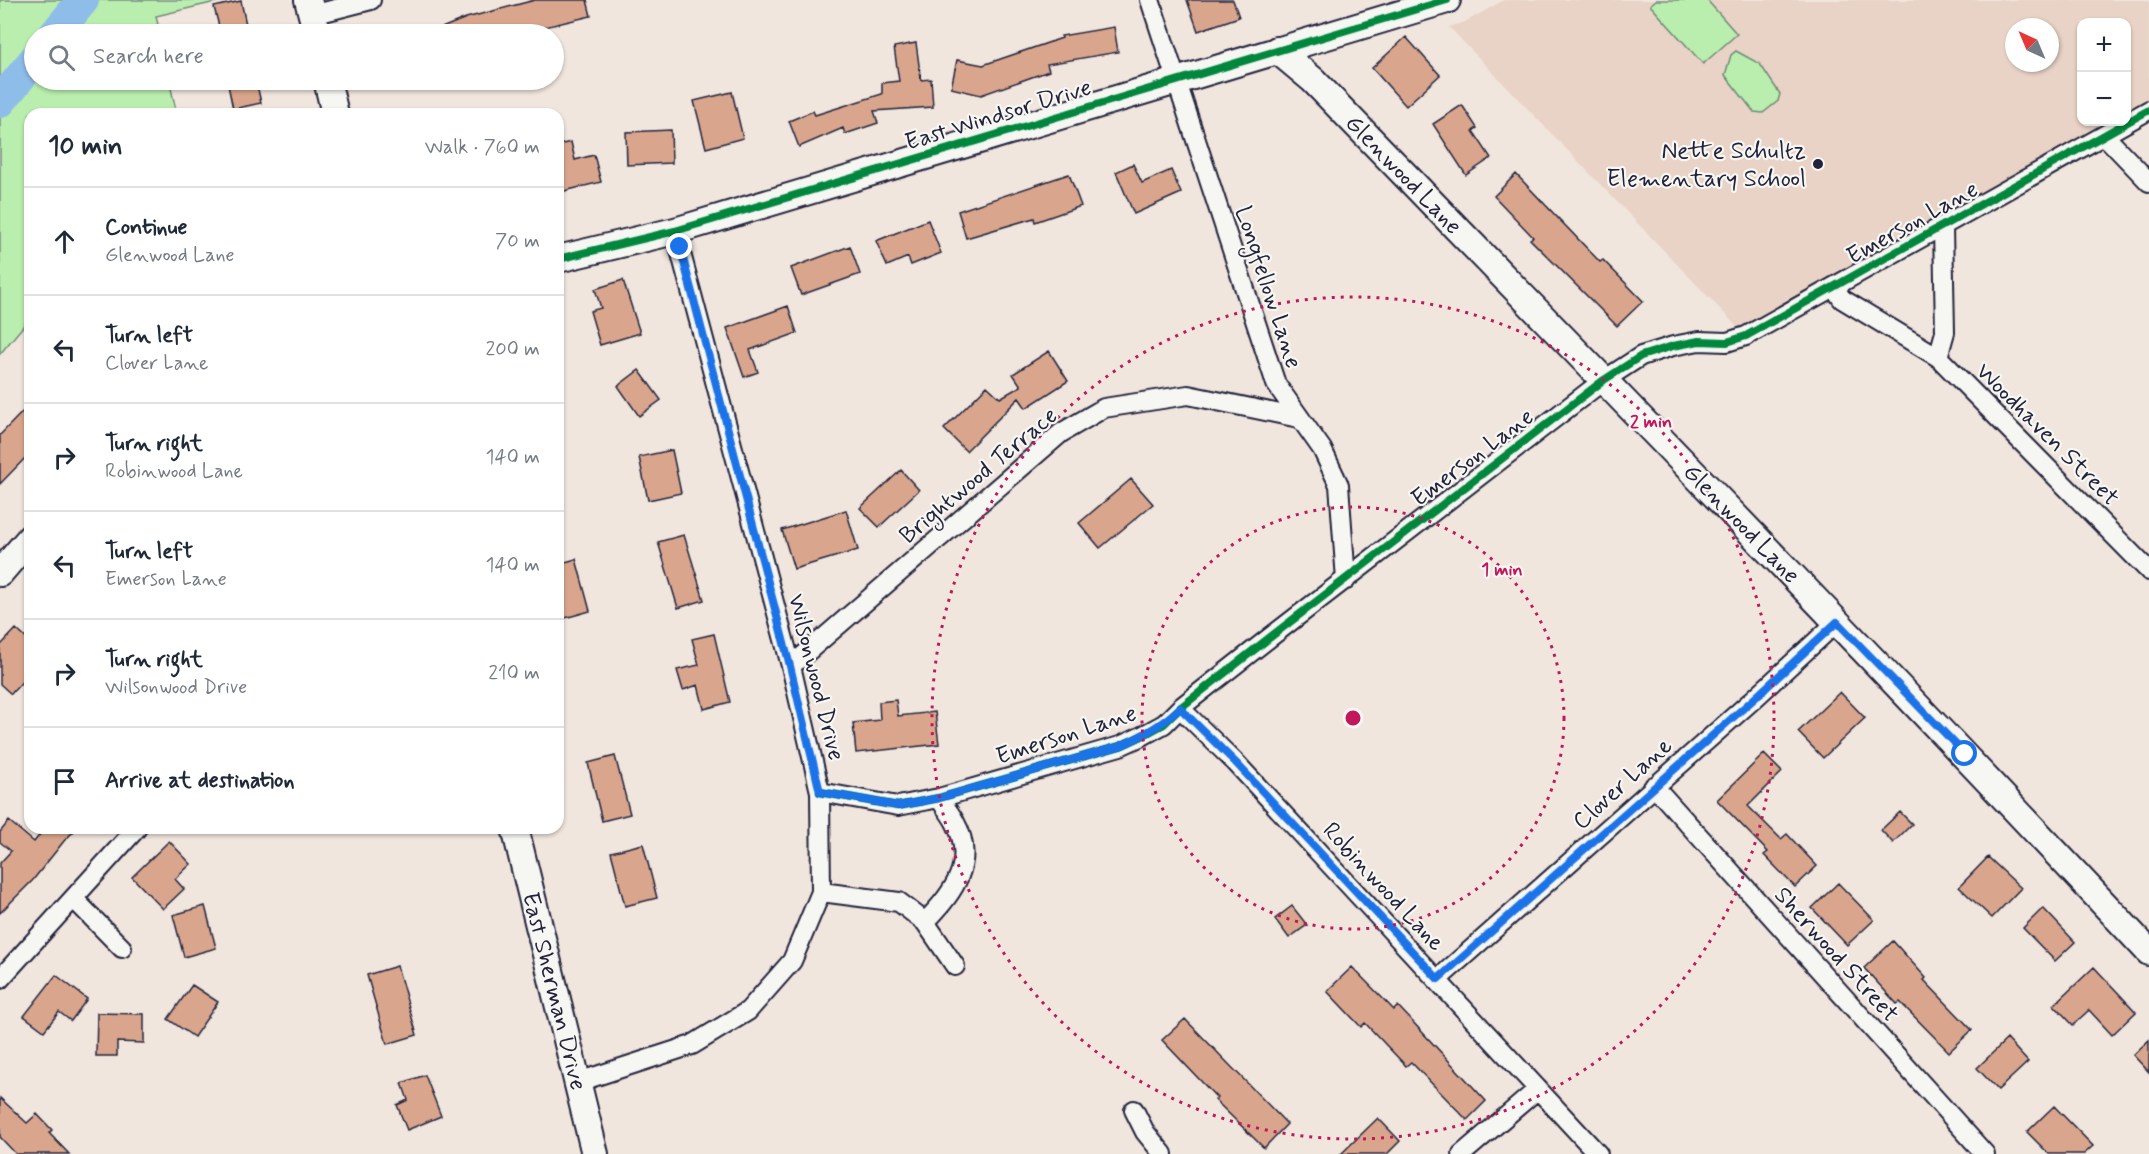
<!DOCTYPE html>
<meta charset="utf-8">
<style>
:root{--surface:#fff;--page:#f6f6f7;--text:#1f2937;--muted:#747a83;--line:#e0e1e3}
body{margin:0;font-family:Mynerve,sans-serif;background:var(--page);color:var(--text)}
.controls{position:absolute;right:18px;top:18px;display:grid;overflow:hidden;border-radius:12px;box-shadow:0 2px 4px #0004}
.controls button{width:54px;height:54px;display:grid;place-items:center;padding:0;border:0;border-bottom:2px solid var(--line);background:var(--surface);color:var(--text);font:30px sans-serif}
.compass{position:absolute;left:2005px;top:18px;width:54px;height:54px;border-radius:50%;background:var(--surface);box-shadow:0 2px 4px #0004;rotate:316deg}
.stop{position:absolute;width:18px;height:18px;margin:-14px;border:4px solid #1a73e8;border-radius:50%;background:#fff}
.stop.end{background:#1a73e8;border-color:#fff;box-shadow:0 2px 6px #0008}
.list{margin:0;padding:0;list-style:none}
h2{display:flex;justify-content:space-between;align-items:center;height:78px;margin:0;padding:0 24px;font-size:26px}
h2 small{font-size:20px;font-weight:400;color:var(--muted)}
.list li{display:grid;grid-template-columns:39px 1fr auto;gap:18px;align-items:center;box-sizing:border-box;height:108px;padding:0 24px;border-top:2px solid var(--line)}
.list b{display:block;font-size:22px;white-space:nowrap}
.list p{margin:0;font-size:20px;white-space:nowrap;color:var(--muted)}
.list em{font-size:20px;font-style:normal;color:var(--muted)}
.icon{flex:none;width:33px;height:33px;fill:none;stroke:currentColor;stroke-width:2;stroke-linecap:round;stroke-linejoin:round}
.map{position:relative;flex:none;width:2149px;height:1154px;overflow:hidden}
.search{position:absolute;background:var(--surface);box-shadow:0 2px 4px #0004;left:24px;top:24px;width:540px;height:66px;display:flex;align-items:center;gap:15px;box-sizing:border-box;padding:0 21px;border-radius:33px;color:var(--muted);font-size:22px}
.panel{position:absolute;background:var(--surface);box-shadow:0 2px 4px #0004;left:24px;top:108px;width:540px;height:726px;border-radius:18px}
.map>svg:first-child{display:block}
</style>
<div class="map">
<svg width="2149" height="1154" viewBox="0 0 2149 1154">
<rect width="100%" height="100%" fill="#f0e6de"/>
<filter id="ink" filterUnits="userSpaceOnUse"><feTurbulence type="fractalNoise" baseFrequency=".0167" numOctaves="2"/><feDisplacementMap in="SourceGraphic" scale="12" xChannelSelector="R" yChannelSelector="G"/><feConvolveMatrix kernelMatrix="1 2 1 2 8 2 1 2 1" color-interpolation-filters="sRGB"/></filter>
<g filter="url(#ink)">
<path fill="#e9d3c6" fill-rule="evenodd" d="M1504 0H2149V110L1746 336 1449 27 1465 22ZM2082 22H2126V122H2082ZM2014 27H2050V63H2014Z"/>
<path fill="#b9eeaf" stroke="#6e8875" stroke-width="1.5" d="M0 0H224L156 16 160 34H34V80H169L177 114H30V318L0 354Z
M1656 0H1707L1737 34 1703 64 1650 5Z
M1736 51 1760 64 1780 94 1778 101 1763 113 1754 112 1725 75 1731 55Z"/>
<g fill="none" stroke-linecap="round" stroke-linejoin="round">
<path stroke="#8fbde9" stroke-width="32" d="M55 34 83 0
M0 102 34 60"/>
</g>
<path fill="#d9a68d" stroke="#22223b" stroke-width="1.5" d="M535 0H587L591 16 536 29 537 34H427L466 18Z
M1187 0H1233L1239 17 1198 31Z
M241 1 248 34H221L214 7Z
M1114 27 1118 52 1047 64 1049 71 981 95 951 88 957 60 983 65 1062 38 1061 36Z
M1406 37 1440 75 1406 106 1372 68Z
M916 43 921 80 931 79 933 107 874 111 878 123 845 134 843 128 799 147 789 121 813 111 815 115 882 94V83L899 81 894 47Z
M227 80H256L261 103 233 109Z
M732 92 743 138 706 148 694 101Z
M1462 105 1477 128 1473 131 1491 158 1466 175 1433 124Z
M671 130 672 163 627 165 626 132Z
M571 142 575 160 594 155 601 182 560 192 558 182V145Z
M1133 164 1142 183 1171 170 1181 193 1134 214 1116 172Z
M1069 174 1081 206 1035 222 1034 218 966 238 958 211Z
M1516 174 1600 262 1603 260 1643 301 1617 326 1530 239 1533 237 1494 196Z
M928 220 941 253 911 265 908 257 887 266 876 241Z
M850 246 860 274 801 295 791 268Z
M623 280 640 333 600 345 590 311 601 308 595 289Z
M788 306 797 333 750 350 758 372 744 377 727 328Z
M1049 351 1068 381 1026 408 1019 398 966 451 944 429 987 386 1000 398 1021 386 1013 374Z
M639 370 661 400 639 416 618 386Z
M30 404V453L0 484V435Z
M672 450 681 493 648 500 639 457Z
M901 470 919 490 879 527 860 508Z
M1131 479 1153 504 1100 548 1079 523Z
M846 510 858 550 794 569 782 530Z
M684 535 704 600 678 608 658 542Z
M576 559 590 611 558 620V564Z
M16 629 30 642V673L11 694 0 684V646Z
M714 634 730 702 704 709 698 685 683 690 677 670 699 665 692 639Z
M1840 692 1865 718 1823 758 1798 732Z
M896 700 898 716 935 712 939 744 856 753 853 723 880 720 879 702Z
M1764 754 1782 772 1748 806 1781 839 1787 834 1817 866 1795 887 1764 855 1768 852 1717 800Z
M615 756 630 814 602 821 588 763Z
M1900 812 1912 824 1893 843 1881 830Z
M9 821 34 842 45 828H77L64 841 33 880 0 913V863L11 851 0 842V832Z
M169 841 191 864 175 879 184 889 163 909 132 877Z
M643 844 657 898 625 906 611 852Z
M1988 857 2021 888 1992 918 1959 887Z
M1838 883 1874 920 1847 945 1812 908Z
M205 906 216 948 184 957 173 915Z
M1292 906 1307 925 1289 938 1275 919Z
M2043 908 2075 942 2055 961 2023 928Z
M1893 941 1926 978 1924 980 1972 1030 1949 1052 1900 1002 1897 1004 1864 968Z
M397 966 417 1035 387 1044 367 975Z
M1352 967 1394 1010 1398 1006 1486 1101 1467 1120 1411 1062 1406 1066 1365 1023 1361 1027 1327 991Z
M2094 967 2136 1012 2112 1035 2089 1010 2073 1025 2054 1005Z
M56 975 87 999 71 1021 59 1012 44 1031 24 1016Z
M192 985 218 1002 194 1037 168 1019Z
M97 1013 144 1014V1043L117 1042V1056H96Z
M1185 1019 1287 1124 1264 1148 1215 1100 1217 1098 1162 1040Z
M2007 1039 2028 1062 1998 1090 1977 1068Z
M2149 1040V1072L2133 1055Z
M425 1075 441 1116 407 1130 397 1105 408 1100 402 1083Z
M0 1098 27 1123 37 1114 52 1130 49 1133 69 1154H16L0 1137Z
M2054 1106 2093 1146 2084 1154H2049L2027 1132Z
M1378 1118 1400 1141 1387 1154H1341Z"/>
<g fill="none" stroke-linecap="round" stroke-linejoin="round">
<g stroke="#22223b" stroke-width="22">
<path id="street" d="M1150 0 1276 384 1322 449 1339 485 1346 580
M312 15 371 0
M2105 136 2149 182
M1834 287 1842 299 1938 357 2149 571
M1938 357 1945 332 1943 227
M791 666 1061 433 1104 408 1188 395 1299 418
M1180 708 1236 763 1598 1154
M1654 786 1985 1154
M820 792 898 806 939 798 1120 746 1142 736 1164 724 1180 708 1273 635 1604 380 1641 356 1673 346 1699 341 1727 342 1746 336 2149 110
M821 892 899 902 925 922 955 966
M74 899 122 948
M925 922C953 894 977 862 955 822 951 814 944 806 939 798
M0 979 137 828
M1438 979 1756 697 1837 622
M578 1082 692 1045 748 1011 792 961 821 892 820 792 791 666 675 231
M1134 1110 1145 1132 1163 1154
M1462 1154 1538 1089"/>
</g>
<g stroke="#22223b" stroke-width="30">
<path id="secondary" d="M308 0 317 34
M1277 50 1313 80C1593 369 1874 657 2149 952
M327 80 335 114
M558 259 675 231 1447 0
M0 573 30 538
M515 828 595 1154"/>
</g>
<use href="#street" stroke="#f6f6f2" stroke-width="18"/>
<use href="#secondary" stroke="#f6f6f2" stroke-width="26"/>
<g stroke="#f6f6f2" stroke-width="11">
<path id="cycleway" d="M558 259 675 231 1447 0
M820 792 898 806 939 798 1120 746 1142 736 1164 724 1180 708 1273 635 1604 380 1641 356 1673 346 1699 341 1727 342 1746 336 2149 110"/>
</g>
<use href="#cycleway" stroke="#00873e" stroke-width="8"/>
</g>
</g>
<g fill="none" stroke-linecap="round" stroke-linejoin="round" filter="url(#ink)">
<path stroke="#1a73e8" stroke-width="8" d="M680 247 790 666 820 792 898 806 939 798 1120 746C1143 736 1162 725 1180 708L1236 763 1438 979 1756 697 1837 622 1965 754"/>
</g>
<g fill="none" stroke="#c2185b" stroke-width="3" stroke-dasharray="3 6">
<circle cx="1353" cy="718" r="211"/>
<circle cx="1353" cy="718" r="421"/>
</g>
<circle fill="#22223b" stroke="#f6f6f2" stroke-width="2" cx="1818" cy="164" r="6"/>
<g text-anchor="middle" stroke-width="4.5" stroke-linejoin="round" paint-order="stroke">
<g font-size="24" fill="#22223b" stroke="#f6f6f2">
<text transform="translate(998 114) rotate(-17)" y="8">East Windsor Drive</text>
<text transform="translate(1404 174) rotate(46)" y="8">Glenwood Lane</text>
<text transform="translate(1912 222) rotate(-29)" y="8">Emerson Lane</text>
<text transform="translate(1269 287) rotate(72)" y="8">Longfellow Lane</text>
<text transform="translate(2048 434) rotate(45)" y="8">Woodhaven Street</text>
<text transform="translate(1472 457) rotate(-37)" y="8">Emerson Lane</text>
<text transform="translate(978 475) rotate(-40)" y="8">Brightwood Terrace</text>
<text transform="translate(1742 523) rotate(46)" y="8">Glenwood Lane</text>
<text transform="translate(817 677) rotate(76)" y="8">Wilsonwood Drive</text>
<text transform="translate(1066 734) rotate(-18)" y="8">Emerson Lane</text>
<text transform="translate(1622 783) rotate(-42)" y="8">Clover Lane</text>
<text transform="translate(1384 886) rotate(47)" y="8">Robinwood Lane</text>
<text transform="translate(1837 954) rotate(48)" y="8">Sherwood Street</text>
<text transform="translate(555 991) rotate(76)" y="8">East Sherman Drive</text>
</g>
<g font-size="24" fill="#22223b" stroke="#f6f6f2" text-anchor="end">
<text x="1806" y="158">Nette Schultz<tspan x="1806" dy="28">Elementary School</tspan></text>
</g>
</g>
<circle cx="1353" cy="718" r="9" fill="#c2185b" stroke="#f6f6f2" stroke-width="3"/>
<g font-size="18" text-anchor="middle" font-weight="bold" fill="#c2185b" stroke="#f6f6f2" stroke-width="4.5" stroke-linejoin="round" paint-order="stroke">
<text x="1651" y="427">2 min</text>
<text x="1502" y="575">1 min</text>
</g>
</svg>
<div class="controls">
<button>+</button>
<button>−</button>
</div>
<svg class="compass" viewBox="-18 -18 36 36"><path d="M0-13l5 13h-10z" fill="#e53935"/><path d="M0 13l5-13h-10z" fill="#747a83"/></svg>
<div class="stop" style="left:1965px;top:754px"></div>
<div class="stop end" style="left:680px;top:247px"></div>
<div class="search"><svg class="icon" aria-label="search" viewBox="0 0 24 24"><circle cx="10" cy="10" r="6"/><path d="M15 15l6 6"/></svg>Search here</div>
<section class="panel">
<h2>10 min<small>Walk · 760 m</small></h2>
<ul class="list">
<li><svg class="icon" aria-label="ahead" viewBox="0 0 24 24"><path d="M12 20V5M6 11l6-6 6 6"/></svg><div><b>Continue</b><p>Glenwood Lane</p></div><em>70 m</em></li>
<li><svg class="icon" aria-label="left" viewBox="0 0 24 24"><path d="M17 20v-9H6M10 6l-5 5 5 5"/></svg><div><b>Turn left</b><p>Clover Lane</p></div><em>200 m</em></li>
<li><svg class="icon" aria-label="right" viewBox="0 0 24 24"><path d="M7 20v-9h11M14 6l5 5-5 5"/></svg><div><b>Turn right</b><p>Robinwood Lane</p></div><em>140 m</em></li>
<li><svg class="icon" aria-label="left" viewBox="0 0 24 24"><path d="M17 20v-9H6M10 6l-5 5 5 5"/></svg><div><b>Turn left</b><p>Emerson Lane</p></div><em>140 m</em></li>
<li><svg class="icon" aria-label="right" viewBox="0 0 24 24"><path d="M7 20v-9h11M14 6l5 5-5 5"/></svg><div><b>Turn right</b><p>Wilsonwood Drive</p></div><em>210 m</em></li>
<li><svg class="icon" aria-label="arrive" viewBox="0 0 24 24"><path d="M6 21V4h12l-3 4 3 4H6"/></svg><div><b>Arrive at destination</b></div></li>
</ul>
</section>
</div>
